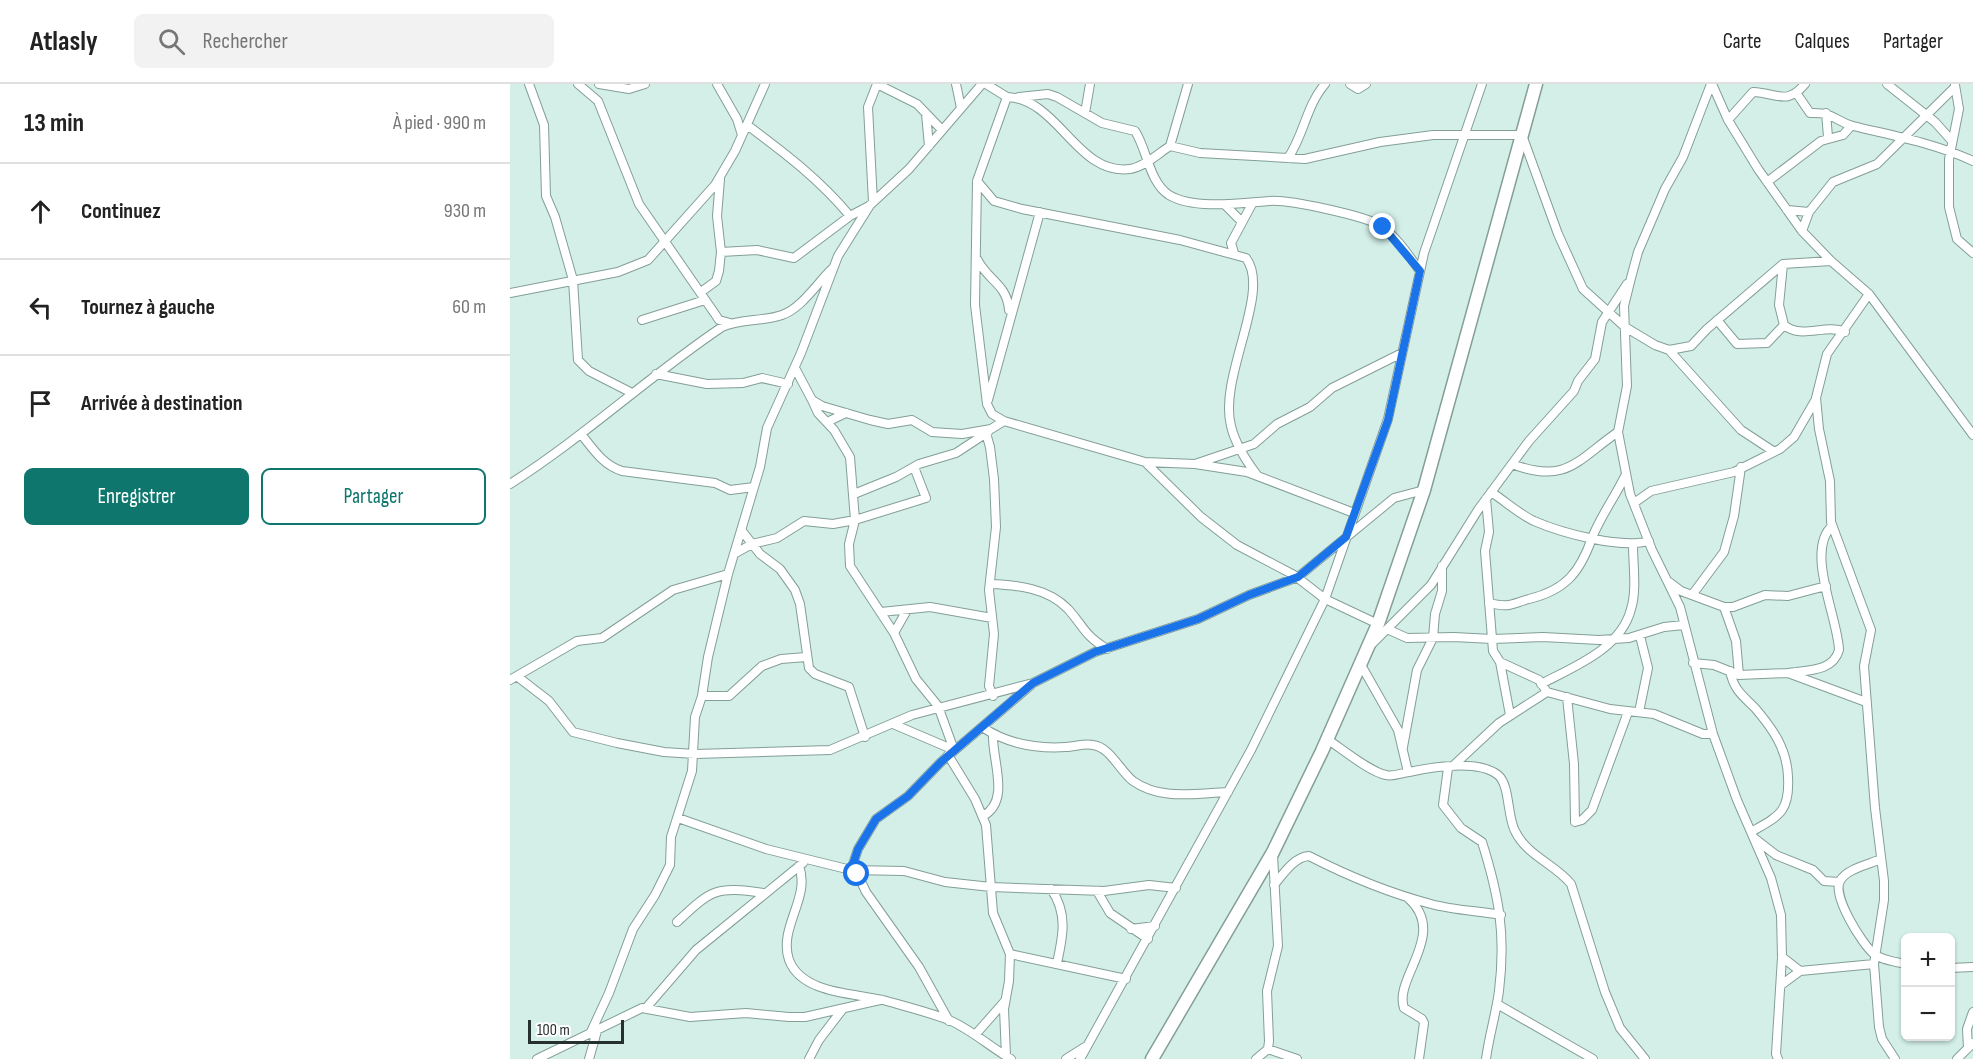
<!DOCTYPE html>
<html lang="fr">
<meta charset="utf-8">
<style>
:root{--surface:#fff;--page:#f2f2f2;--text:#222;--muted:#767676;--line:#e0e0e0;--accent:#0f766e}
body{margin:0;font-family:"Sofia Sans Condensed",sans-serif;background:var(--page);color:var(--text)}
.controls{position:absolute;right:18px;bottom:18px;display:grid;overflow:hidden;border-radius:9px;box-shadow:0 2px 4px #0004}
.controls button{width:54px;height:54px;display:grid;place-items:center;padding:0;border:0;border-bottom:2px solid var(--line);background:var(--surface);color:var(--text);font:30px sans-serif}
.scale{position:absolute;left:18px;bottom:15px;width:96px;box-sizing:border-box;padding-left:6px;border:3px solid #26302e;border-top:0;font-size:16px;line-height:21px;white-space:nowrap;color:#26302e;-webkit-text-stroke:4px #fff;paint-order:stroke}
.stop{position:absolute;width:18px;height:18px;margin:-14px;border:4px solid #1a73e8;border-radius:50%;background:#fff}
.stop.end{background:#1a73e8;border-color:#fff;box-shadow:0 2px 6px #0008}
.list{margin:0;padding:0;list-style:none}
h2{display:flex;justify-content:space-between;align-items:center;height:78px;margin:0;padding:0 24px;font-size:26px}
h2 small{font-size:20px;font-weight:400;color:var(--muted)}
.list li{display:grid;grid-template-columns:39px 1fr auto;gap:18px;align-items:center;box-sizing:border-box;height:96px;padding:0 24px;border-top:2px solid var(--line)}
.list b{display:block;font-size:22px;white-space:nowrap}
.list em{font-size:20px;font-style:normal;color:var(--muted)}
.actions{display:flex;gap:12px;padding:18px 24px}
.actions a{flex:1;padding:14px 0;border:2px solid var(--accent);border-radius:9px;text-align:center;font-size:21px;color:var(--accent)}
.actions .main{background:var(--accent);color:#fff}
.icon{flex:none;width:33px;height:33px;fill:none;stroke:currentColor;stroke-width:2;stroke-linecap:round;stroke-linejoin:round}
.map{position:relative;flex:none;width:1463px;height:975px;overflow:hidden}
header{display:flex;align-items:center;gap:36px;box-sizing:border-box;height:84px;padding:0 30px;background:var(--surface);border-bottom:2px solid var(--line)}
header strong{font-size:28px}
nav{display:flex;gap:33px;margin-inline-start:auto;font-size:21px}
.search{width:420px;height:54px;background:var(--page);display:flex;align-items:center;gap:15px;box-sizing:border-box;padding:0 21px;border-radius:9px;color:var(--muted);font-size:22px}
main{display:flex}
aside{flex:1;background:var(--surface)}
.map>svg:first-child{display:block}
</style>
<header>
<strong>Atlasly</strong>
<div class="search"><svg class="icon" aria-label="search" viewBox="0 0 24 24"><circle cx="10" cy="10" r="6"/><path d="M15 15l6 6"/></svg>Rechercher</div>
<nav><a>Carte</a><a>Calques</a><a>Partager</a></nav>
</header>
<main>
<aside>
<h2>13 min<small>À pied · 990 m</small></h2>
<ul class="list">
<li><svg class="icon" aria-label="ahead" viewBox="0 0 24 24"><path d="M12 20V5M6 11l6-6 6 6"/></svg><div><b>Continuez</b></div><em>930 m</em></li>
<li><svg class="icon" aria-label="left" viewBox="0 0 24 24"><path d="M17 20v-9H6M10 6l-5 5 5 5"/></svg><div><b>Tournez à gauche</b></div><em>60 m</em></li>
<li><svg class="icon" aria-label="arrive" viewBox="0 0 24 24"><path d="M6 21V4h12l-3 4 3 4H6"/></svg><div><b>Arrivée à destination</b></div></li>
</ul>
<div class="actions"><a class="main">Enregistrer</a><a>Partager</a></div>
</aside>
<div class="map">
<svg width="1463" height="975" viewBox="0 0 1463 975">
<rect width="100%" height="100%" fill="#d3efe8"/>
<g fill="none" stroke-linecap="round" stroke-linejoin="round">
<g stroke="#849e98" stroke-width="10">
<path id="minor" d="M19 0 34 41 36 112 45 133 63 196 68 276 79 287 122 309
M68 0 88 17 129 120 205 230 209 236 220 239
M89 0 119 5 135 0
M207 0 227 35 232 51
M367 0 407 20 432 46
M446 0 451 24
M476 0 497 13 467 97 465 221 477 320 482 330 494 337 635 378 691 433 727 461 784 491 815 515 868 540
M840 0 848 5 856 0
M1201 0 1173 73 1155 105 1128 168 1121 194 1114 222 1117 302 1108 348 1120 410 1142 466 1170 523 1203 650 1227 716 1261 794 1271 831 1272 873 1266 970 1268 975
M1202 0 1218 36 1248 85 1292 147 1321 177 1359 210 1463 351
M1377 0 1425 38 1442 57
M1445 1 1449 25 1439 75V123L1447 155 1463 169
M1287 10 1300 29C1325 28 1324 37 1343 42 1384 52 1424 59 1463 77
M497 13C549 15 567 92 620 85 634 83 649 69 660 62L690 69 795 75 870 58 923 51H1012L1048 150 1073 205 1115 243 1145 261 1159 266 1181 262 1197 245 1273 180 1321 177
M509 13 538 10 547 13 592 39 625 47C637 65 639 98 659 111 684 126 732 119 759 117 778 115 856 132 871 142 887 153 899 172 910 187
M575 29 580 0
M1316 29 1318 53
M416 30 419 62
M1218 36 1243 8C1268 9 1276 22 1295 0
M237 41C275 69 310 96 340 132
M660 62 678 0
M778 74C794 51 796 22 815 0
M467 97 484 117 512 125 670 156 736 174C762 208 708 293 721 342 725 359 737 378 747 391
M1257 98 1311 57 1333 51 1341 42
M363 118 358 23 367 0
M715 121 732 138
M1277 126 1299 128
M1292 147 1299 128 1323 98 1367 80 1445 3
M211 168 247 166 284 174 340 132 359 122
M724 169 721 159 742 120
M467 175C478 197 497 200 499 226
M1273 180 1269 221 1274 241C1292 256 1315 239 1335 248
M191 208 206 197 209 187 211 168 207 132 210 95
M0 209 108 188 138 176 205 101 225 67 255 0
M1359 210 1317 270 1306 314 1309 345 1320 397 1321 438 1361 546 1354 582 1365 724 1374 797V816L1364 880 1369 943 1372 955 1385 975
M132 236 195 216
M1207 236 1227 260 1257 259 1274 241
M1159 266 1231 346 1263 367
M285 284 302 316 312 322 360 336 378 340 402 336 422 348 452 350 481 345 494 337
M146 290 197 300 233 299 252 294 278 300
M302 316 308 329 324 346 340 373 345 436 339 460 340 482 384 549 406 595 428 622 444 666
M478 316 530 128
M317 338 336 329
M475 346 480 363 484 395 486 443 479 506 484 550 479 602 483 612
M71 350C83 365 93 381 112 387L205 399 220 406 244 403
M635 378 685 380 737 388 844 429
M685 380 744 360 767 340 800 323 822 304 892 269
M1002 380C1057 401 1068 375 1108 348
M0 400C74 353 139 292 212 243 231 234 252 238 272 231 292 224 307 199 323 184
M981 408C995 417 1009 430 1024 437 1052 449 1110 465 1139 457
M344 410 386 393 409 380 446 369 478 348
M976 415 979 448 975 467 983 567 990 578 1029 596 1037 608
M1124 419 1141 407 1224 388 1270 365 1284 353 1306 315
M232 447 250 470 270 485 285 506 290 520 299 584 305 590 339 603 355 653
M224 470 242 460 267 454 294 437 323 440 345 436 416 414 404 383
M1159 498 1171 507 1214 523H1223L1255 511 1278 512 1316 502
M480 500C507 501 538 504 558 525 575 544 573 550 597 565
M1182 511 1214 468 1224 432 1231 383
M979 519C1000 524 1001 520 1019 515 1056 506 1070 488 1082 454 1090 433 1105 413 1115 392
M1214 523 1226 557 1229 591
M371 528 420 523 482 534
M877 545 897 554 944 553 982 555 1033 553 1089 556 1119 554 1154 543 1174 541
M384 549 397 526
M862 560 921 501 968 426 1019 357 1064 307 1068 297 1085 275 1092 238 1117 200
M990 578 1000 631
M1183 579 1204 581 1229 591 1278 589 1356 618
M851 581 888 646 898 688
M1220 587C1224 606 1232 611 1245 624 1263 645 1277 665 1278 693 1280 728 1269 732 1241 748
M1278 589C1297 586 1323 588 1329 566 1328 534 1295 467 1322 442
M8 593 39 617 63 648 107 659 154 668 185 670 320 666 402 631 523 599 585 568 688 535 739 511 788 493 884 414 914 406
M0 596 67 557 92 554 163 506 218 490
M1031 600C1063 583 1111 565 1121 525 1127 506 1123 481 1123 461
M192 612H219L252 582 271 575 296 573
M1057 613 1064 680 1065 738 1072 736 1082 726 1118 628
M1129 628 1138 584 1130 552
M383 640 444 666
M472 643C496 659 526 665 556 663 564 663 574 659 583 661 600 663 610 687 623 697 651 717 686 709 718 708
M817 655C832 665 860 688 876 691 883 693 891 689 899 688 923 683 968 675 988 691 1000 701 997 732 1005 747 1017 772 1045 780 1061 800L1095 908 1110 944 1135 975
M893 663 907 586 923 554 925 530 932 507V482
M438 671 465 715 476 741 483 829 500 870 499 897 494 925 496 972
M943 682 989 639 1037 608 1100 625 1144 630 1193 650H1203
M938 684 933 721 951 744 972 758C989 812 996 850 989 907 986 930 979 952 976 975
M473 732C501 717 482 677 483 651
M168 734 256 765 341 786 394 787 435 798 481 803 594 807 639 801 666 804
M1244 754 1266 771 1303 786 1314 797 1329 798
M1371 775C1360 780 1336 785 1330 797 1322 812 1352 860 1364 870 1371 876 1386 878 1396 880
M289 782C301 814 268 843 279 876 292 910 344 909 373 916 394 922 418 928 439 936 462 946 480 963 501 975
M341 786 348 765 366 735 398 712 431 678 521 601
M346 787 356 808 409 883 439 937
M764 801C773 790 784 773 799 772 838 792 879 809 921 820 943 826 968 827 991 831
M541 805C558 829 553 852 547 879
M587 807 600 829 638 855
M898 814C939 850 883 894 894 924L912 935 914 939 909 975
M167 838C202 805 206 802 254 809
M621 845 645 842
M500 870 616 895
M1272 873 1290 887
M1440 884 1463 883
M1271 901 1290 887 1364 880
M987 920 1083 975
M136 924 186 866 293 779
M80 950 99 909 123 845 145 811 160 781 161 753 182 687 185 633 192 612 198 573 218 490 250 383 257 344 291 269 328 172 360 121 399 85 472 0
M465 951 495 917
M1458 964 1457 945 1463 928
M758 965 787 975
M27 975 132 924 180 933 236 929 279 933H295L370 916
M79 975 87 947
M299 975 309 956 332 926
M556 975 575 963
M570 975 741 666 815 515 878 335 914 169 972 0
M746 975 758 965 759 957 757 907 768 862 763 771
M1447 975 1463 959"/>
</g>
<g stroke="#849e98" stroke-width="15">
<path id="trunk" d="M642 975 763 768 812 667 868 540 914 406 1026 0"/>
</g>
<use href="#minor" stroke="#fff" stroke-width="8"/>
<use href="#trunk" stroke="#fff" stroke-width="12"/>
</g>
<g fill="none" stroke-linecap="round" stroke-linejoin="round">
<path stroke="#1a73e8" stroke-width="8" d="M347 790 346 787 341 786 348 765 366 735 398 712 431 678 523 599 585 568 688 535 739 511 788 493 836 453 878 336 910 187 873 143"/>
</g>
</svg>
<div class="controls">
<button>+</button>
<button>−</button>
</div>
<div class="scale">100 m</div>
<div class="stop" style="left:347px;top:790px"></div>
<div class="stop end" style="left:873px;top:143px"></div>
</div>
</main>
